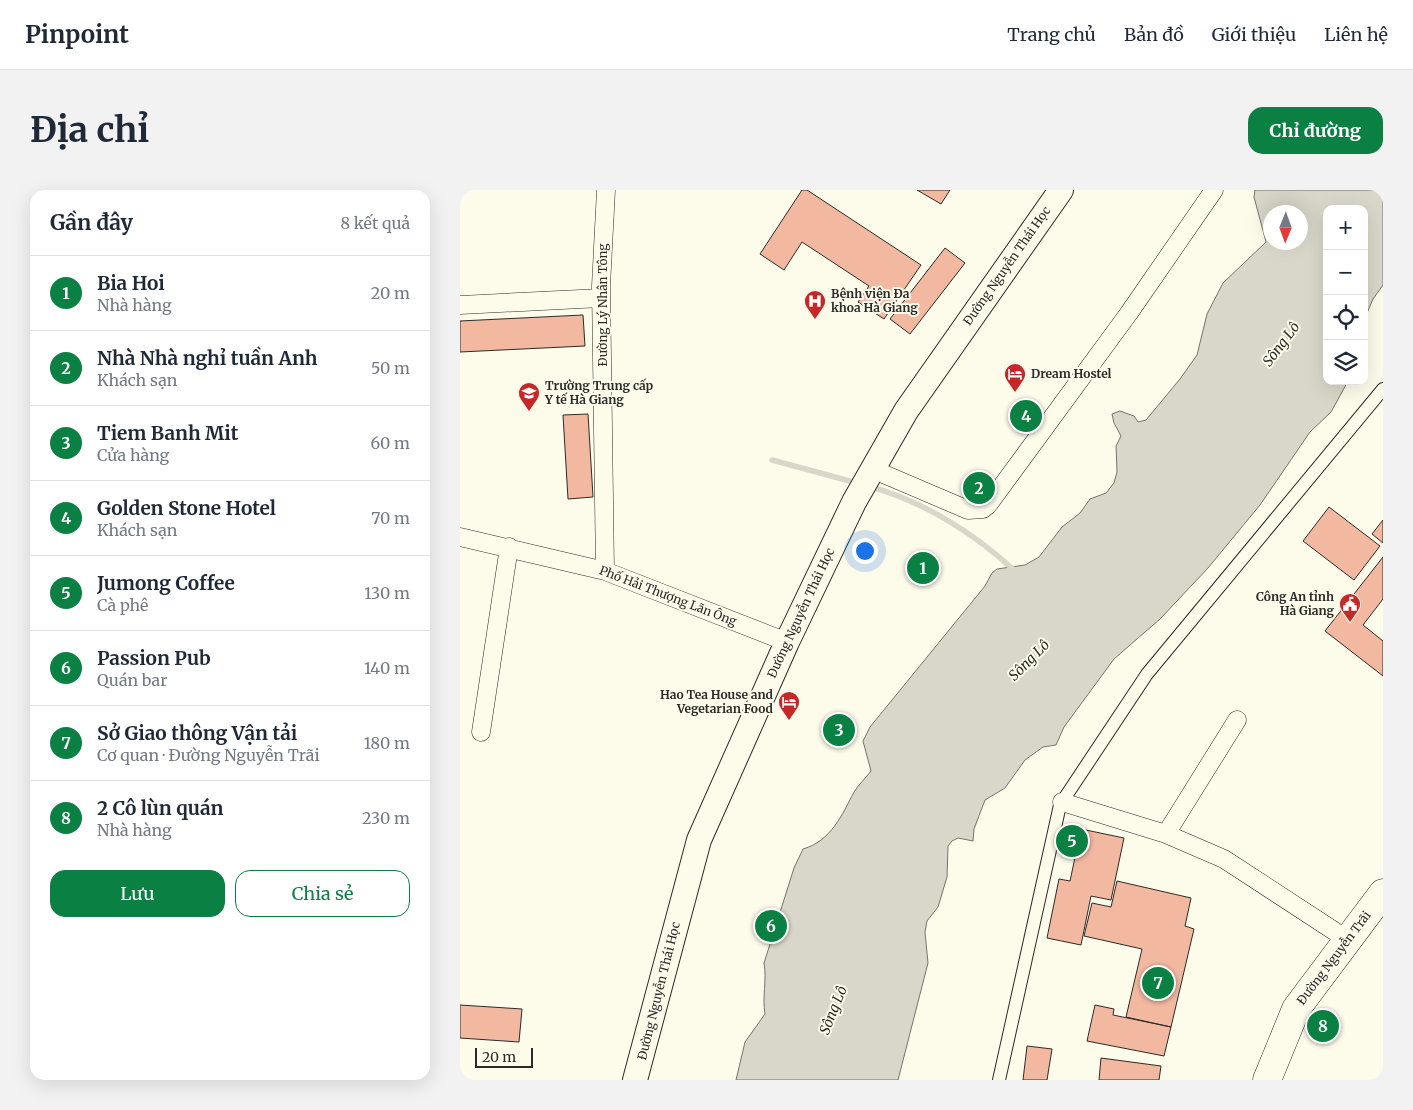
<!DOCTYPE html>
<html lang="vi">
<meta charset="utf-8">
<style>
:root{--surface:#fff;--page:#f2f2f3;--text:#1f2937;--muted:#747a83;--line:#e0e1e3;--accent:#0b8043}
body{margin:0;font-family:Merriweather,serif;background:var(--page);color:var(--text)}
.controls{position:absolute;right:15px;top:15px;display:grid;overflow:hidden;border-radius:10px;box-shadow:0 5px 20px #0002}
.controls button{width:45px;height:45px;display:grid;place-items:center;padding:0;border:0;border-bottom:1px solid var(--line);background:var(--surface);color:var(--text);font:25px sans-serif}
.compass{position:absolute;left:803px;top:15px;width:45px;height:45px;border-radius:50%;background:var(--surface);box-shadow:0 5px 20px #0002;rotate:181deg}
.scale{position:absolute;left:15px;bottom:12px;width:58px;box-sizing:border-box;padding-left:5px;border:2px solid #2b2b2b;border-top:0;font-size:14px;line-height:18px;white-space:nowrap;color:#2b2b2b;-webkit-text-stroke:4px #fdfbea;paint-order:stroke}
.you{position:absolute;left:404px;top:360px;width:18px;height:18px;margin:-12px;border:4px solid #fff;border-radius:50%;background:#1a73e8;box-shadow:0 0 0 8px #1a73e833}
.badge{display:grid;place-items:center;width:32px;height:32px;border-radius:50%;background:var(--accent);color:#fff;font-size:16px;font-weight:700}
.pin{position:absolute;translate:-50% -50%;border:2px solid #fff;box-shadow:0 1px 5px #0006}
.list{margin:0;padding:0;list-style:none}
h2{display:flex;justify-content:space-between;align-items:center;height:65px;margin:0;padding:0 20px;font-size:21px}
h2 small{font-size:16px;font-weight:400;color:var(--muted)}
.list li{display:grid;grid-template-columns:32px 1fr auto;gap:15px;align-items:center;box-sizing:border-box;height:75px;padding:0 20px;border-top:1px solid var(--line)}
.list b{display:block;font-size:19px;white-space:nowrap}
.list p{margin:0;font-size:16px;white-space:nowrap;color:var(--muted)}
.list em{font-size:16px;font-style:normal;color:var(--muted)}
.actions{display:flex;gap:10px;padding:15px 20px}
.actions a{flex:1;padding:11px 0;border:1px solid var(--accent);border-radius:15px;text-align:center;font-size:18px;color:var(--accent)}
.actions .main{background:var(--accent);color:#fff}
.icon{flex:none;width:28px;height:28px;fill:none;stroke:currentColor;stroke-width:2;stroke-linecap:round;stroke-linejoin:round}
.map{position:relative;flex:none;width:923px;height:890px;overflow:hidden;border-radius:15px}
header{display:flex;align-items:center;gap:30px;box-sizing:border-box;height:70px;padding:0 25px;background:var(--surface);border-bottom:1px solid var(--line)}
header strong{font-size:24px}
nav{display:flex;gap:28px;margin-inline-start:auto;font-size:18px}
.intro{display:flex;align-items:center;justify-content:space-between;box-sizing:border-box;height:120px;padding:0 30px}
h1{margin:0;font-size:35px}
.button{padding:12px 22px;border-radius:15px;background:var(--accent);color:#fff;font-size:18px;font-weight:700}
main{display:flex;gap:30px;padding:0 30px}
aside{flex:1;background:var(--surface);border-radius:15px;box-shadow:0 5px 20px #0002}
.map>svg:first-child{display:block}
</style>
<header>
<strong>Pinpoint</strong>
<nav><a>Trang chủ</a><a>Bản đồ</a><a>Giới thiệu</a><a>Liên hệ</a></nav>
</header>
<div class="intro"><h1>Địa chỉ</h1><a class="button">Chỉ đường</a></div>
<main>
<aside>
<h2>Gần đây<small>8 kết quả</small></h2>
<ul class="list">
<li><span class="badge">1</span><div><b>Bia Hoi</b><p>Nhà hàng</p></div><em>20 m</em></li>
<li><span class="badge">2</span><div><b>Nhà Nhà nghỉ tuần Anh</b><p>Khách sạn</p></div><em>50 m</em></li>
<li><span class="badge">3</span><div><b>Tiem Banh Mit</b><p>Cửa hàng</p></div><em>60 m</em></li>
<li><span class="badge">4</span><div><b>Golden Stone Hotel</b><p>Khách sạn</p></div><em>70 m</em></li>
<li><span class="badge">5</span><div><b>Jumong Coffee</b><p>Cà phê</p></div><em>130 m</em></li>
<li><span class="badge">6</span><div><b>Passion Pub</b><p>Quán bar</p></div><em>140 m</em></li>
<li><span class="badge">7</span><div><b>Sở Giao thông Vận tải</b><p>Cơ quan · Đường Nguyễn Trãi</p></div><em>180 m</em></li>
<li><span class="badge">8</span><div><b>2 Cô lùn quán</b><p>Nhà hàng</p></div><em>230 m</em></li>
</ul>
<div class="actions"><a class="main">Lưu</a><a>Chia sẻ</a></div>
</aside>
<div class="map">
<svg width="923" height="890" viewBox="0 0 923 890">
<rect width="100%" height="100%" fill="#fdfbea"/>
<path fill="#d8d7c9" stroke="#74746e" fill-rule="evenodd" d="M795 0H923V95L913 109 904 130V19H867V191H888L871 222 850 242 800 315 748 378 700 429 654 469 604 537 596 555 583 557 565 570 545 598 525 610 514 639 513 651 498 648 492 651 488 656 487 687 478 717 467 731 465 742 468 773 438 890H276L285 852 305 824C302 807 307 790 304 773L334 678 343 659C371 651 382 625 394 602 398 595 406 588 411 581L403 551 410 537 525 396 532 383 537 379 565 375 579 367 602 337 620 323 630 309 646 303 654 293 657 282 656 256 661 246 654 233 652 224 660 221 674 226 678 232 686 230 720 189 737 165 747 124 763 93 806 52 794 7ZM811 22H841V52H811Z"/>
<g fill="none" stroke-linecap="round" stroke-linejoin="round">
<path stroke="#d8d7c9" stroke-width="5.5" d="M312 270 397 293
M408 296C463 311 514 343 555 381"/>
</g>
<path fill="#f2b8a0" stroke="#2b2b2b" d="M342 0H347L461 75 424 129 398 112 409 96 342 52 324 80 300 64Z
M457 0H490L481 14Z
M485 58 505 73 450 144 430 129Z
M123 125 125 156 0 162V131Z
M128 224 133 307 108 309 103 225Z
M869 317 920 356 894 390 843 351Z
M923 330V353L912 344Z
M923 367V409L903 435 923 451V486L865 441Z
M621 639 664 648 651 710 631 706 621 755 587 748 599 689 610 691Z
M657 691 731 708 725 736 734 739 711 837 666 827 682 759 624 746 632 713 651 717Z
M0 815 62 819 59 852 0 848Z
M635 815 654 819 653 825 711 837 704 866 627 851Z
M567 856 592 859 587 890H563Z
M641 868 701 876 699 890H639Z"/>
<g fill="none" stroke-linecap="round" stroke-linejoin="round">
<g stroke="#2b2b2b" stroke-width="14">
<path id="pedestrian" d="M539 890 600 615 687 484 923 199"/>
</g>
<g stroke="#2b2b2b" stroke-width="19">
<path id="minor" d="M0 115 141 108
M412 279 508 320 523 319 528 315 669 123 754 0
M0 347 145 381 327 452
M145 381 141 96 146 0
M777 530 706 644 764 669 888 750
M21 542 49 357
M602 612 706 644"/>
</g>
<g stroke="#2b2b2b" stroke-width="26">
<path id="secondary" d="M175 890 239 650 327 452 394 312 446 221 601 0"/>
</g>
<g stroke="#2b2b2b" stroke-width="29">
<path id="primary" d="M807 890 836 819 923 703"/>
</g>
<use href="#pedestrian" stroke="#fdfbea" stroke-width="12"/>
<use href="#minor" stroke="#fdfbea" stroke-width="18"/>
<use href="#secondary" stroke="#fdfbea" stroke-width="24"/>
<use href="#primary" stroke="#fdfbea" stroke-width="28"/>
</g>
<defs>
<g id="hospital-pin" transform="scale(1.125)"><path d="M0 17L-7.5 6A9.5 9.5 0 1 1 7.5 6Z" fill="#c62828" stroke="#fdfbea"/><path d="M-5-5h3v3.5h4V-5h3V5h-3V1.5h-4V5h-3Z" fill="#fff"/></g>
<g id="hotel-pin" transform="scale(1.125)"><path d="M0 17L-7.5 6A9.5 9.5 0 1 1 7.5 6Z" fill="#c62828" stroke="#fdfbea"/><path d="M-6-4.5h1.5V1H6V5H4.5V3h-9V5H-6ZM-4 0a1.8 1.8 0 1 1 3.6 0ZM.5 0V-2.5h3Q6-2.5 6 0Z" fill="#fff"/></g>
<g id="university-pin" transform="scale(1.125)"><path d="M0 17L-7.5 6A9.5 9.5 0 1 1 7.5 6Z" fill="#c62828" stroke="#fdfbea"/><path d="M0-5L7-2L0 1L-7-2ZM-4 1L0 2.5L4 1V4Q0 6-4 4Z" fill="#fff"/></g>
<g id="civic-pin" transform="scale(1.125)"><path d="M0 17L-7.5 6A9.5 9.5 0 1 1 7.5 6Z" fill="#c62828" stroke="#fdfbea"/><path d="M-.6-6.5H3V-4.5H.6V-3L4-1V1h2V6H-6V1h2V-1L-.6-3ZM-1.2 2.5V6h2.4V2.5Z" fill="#fff"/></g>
</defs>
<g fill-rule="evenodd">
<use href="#hospital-pin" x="355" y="111"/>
<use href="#hotel-pin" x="555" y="184"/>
<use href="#university-pin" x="69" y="203"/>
<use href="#civic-pin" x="890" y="414"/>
<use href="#hotel-pin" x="329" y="512"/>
</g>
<g text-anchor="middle" stroke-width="4" stroke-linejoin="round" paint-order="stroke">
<g font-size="12" fill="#2b2b2b" stroke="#fdfbea">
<text transform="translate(547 76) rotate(-55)" y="4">Đường Nguyễn Thái Học</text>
<text transform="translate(143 115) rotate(-90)" y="4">Đường Lý Nhân Tông</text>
<text transform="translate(208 406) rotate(21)" y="4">Phố Hải Thượng Lãn Ông</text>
<text transform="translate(341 423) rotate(-65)" y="4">Đường Nguyễn Thái Học</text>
<text transform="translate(874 768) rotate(-53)" y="4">Đường Nguyễn Trãi</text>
<text transform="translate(199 801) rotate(-76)" y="4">Đường Nguyễn Thái Học</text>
</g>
<g font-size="12" font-weight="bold" fill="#2b2b2b" stroke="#fdfbea" text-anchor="start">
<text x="371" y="108">Bệnh viện Đa<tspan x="371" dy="14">khoa Hà Giang</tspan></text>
<text x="571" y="188">Dream Hostel</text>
<text x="85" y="200">Trường Trung cấp<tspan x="85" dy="14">Y tế Hà Giang</tspan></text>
<text x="874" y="411" text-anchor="end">Công An tỉnh<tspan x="874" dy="14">Hà Giang</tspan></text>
<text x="313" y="509" text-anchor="end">Hao Tea House and<tspan x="313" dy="14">Vegetarian Food</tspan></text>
</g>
<g font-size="14" font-style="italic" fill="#2b2b2b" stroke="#fdfbea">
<text transform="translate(821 154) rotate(-53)" y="5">Sông Lô</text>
<text transform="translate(569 470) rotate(-45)" y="5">Sông Lô</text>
<text transform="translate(373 820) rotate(-68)" y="5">Sông Lô</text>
</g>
</g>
</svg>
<div class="controls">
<button>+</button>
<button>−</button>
<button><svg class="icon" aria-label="locate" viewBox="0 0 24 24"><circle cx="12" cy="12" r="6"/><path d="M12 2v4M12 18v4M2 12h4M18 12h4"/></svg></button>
<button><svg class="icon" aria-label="layers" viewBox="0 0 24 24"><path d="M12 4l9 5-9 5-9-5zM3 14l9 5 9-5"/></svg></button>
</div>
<svg class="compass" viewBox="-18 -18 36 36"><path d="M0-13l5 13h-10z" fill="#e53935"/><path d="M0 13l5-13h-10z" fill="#747a83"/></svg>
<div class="scale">20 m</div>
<div class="you"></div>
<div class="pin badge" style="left:463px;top:378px">1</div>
<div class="pin badge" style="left:519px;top:298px">2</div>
<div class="pin badge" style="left:379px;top:540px">3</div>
<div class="pin badge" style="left:566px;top:226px">4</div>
<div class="pin badge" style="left:612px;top:651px">5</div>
<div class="pin badge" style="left:311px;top:736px">6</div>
<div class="pin badge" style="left:698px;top:793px">7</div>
<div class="pin badge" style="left:863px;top:836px">8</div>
</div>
</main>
